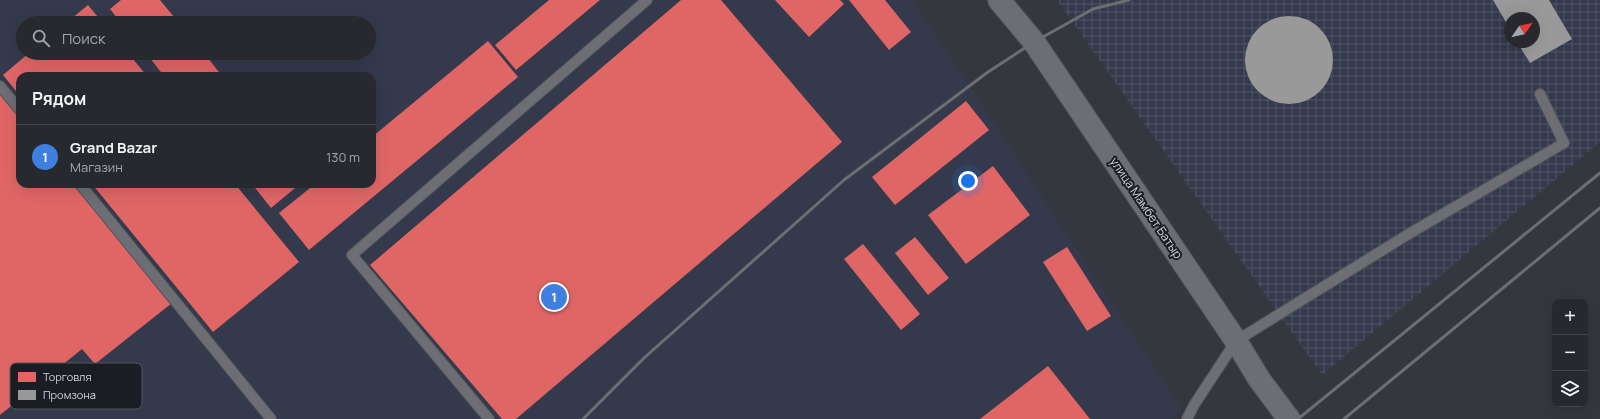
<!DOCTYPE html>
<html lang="ru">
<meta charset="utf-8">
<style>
:root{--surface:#27292e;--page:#33353a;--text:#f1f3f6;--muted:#a4a6aa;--line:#43454a;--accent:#8bbbb9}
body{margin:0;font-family:Manrope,sans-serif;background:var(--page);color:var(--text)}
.controls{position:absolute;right:12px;bottom:12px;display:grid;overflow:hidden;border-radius:8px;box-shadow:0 4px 16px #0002}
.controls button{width:36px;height:36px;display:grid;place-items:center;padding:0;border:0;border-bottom:1px solid var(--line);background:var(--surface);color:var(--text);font:20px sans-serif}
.compass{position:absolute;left:1504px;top:12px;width:36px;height:36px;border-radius:50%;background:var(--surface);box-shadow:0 4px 16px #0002;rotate:56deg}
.you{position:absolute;left:968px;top:181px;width:14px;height:14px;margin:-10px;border:3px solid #fff;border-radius:50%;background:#1a73e8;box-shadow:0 0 0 6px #1a73e833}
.badge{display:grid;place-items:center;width:26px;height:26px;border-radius:50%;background:var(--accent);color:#fff;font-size:13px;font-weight:700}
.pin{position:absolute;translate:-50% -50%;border:2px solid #fff;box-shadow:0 1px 4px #0006}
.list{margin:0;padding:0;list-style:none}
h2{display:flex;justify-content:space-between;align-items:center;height:52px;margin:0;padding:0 16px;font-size:17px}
h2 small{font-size:13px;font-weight:400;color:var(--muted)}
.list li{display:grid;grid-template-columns:26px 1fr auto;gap:12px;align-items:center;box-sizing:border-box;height:64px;padding:0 16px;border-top:1px solid var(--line)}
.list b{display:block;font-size:15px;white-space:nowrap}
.list p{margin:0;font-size:13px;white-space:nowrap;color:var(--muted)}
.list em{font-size:13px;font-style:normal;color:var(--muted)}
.icon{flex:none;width:22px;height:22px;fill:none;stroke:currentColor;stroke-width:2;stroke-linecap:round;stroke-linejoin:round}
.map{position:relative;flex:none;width:1600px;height:419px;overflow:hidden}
.search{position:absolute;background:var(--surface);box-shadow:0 4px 16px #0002;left:16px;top:16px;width:360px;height:44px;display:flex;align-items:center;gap:10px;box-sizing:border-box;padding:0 14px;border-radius:22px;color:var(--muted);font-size:15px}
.panel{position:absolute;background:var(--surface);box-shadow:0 4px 16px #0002;left:16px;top:72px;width:360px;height:116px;border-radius:12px}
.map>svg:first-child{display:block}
</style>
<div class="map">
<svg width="1600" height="419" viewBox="0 0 1600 419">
<defs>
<pattern id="industrial-grid" width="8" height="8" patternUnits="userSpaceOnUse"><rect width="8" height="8" fill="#343a4c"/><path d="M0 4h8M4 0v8" fill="none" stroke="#505665"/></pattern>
</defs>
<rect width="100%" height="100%" fill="#34373e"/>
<path fill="#343a4c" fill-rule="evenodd" d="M0 0H913L1182 410 1172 419H0ZM23 23H369V53H23ZM20 76H372V184H20Z"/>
<path fill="url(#industrial-grid)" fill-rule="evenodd" d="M1057 0H1600V142L1322 375ZM1510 18H1534V42H1510Z"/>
<path fill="#e06666" d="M121 0H160L179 23H121L110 9Z
M549 0H600L516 70 495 45Z
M681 0H721L842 142 516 419H502L370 265Z
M775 0H840L844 4 809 37Z
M849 0H885L911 32 889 50Z
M88 5 103 23H66Z
M488 41 518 77 309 250 279 213 315 184H372V137Z
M29 53H128L147 76H20V96L3 75Z
M146 53H204L222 76H164Z
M0 90 20 114V184H76L172 303 95 364 82 349 0 415Z
M966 101 989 130 895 205 872 177Z
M993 166 1030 215 966 264 928 215Z
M92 184H235L299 262 213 332Z
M252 184H300L271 208Z
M915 237 949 278 928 295 895 253Z
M863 244 920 314 901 330 844 259Z
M1067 247 1111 316 1087 331 1043 262Z
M1048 366 1090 419H980Z"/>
<path fill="#999" d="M1493 0H1549L1572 39 1530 63 1517 42H1534V18H1510V29Z
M1245 60a44 44 0 1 1 88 0a44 44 0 1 1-88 0Z"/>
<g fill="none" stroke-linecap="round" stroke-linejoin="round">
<g stroke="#505359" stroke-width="12">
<path id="service" d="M0 86 20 110
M80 184 271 419
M489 419 352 255 647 0
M1187 419 1194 405 1236 341 1407 235 1564 143 1540 94"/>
</g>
<g stroke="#505359" stroke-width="24">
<path id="secondary" d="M999 0 1034 42 1236 341 1259 379 1289 419"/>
</g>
<use href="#service" stroke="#6c6e74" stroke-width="10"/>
<use href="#secondary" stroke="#6c6e74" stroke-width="22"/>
<path stroke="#6b6e73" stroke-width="3" d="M583 419 644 358 844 180 988 72 1034 42 1093 9 1129 0
M1298 419 1600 173
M1344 419 1600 208"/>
</g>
<g text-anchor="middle" stroke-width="4" stroke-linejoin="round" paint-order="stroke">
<g font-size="12" fill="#d2d5dd" stroke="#1a1d23">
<text transform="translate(1146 208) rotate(56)" y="4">улица Мамбет Батыр</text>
</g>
</g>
<rect x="10" y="363" width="132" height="46" rx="6" fill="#1a1d23" stroke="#51545b" stroke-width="1"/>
<rect x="18" y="372" width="18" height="10" fill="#e06666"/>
<rect x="18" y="390" width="18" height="10" fill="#999"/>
<g font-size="11" fill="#d2d5dd">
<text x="43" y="381">Торговля</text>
<text x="43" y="399">Промзона</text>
</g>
</svg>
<div class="controls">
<button>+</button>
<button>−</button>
<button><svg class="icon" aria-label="layers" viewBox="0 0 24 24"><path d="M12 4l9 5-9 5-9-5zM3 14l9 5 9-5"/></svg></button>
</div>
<svg class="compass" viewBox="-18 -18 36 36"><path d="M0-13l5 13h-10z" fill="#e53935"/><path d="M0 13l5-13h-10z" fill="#a4a6aa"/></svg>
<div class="you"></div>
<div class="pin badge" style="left:554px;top:297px;background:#3f7fe0">1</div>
<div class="search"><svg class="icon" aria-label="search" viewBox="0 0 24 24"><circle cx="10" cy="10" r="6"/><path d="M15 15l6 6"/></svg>Поиск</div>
<section class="panel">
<h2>Рядом<small></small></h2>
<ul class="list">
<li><span class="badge" style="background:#3f7fe0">1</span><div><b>Grand Bazar</b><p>Магазин</p></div><em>130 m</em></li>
</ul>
</section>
</div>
